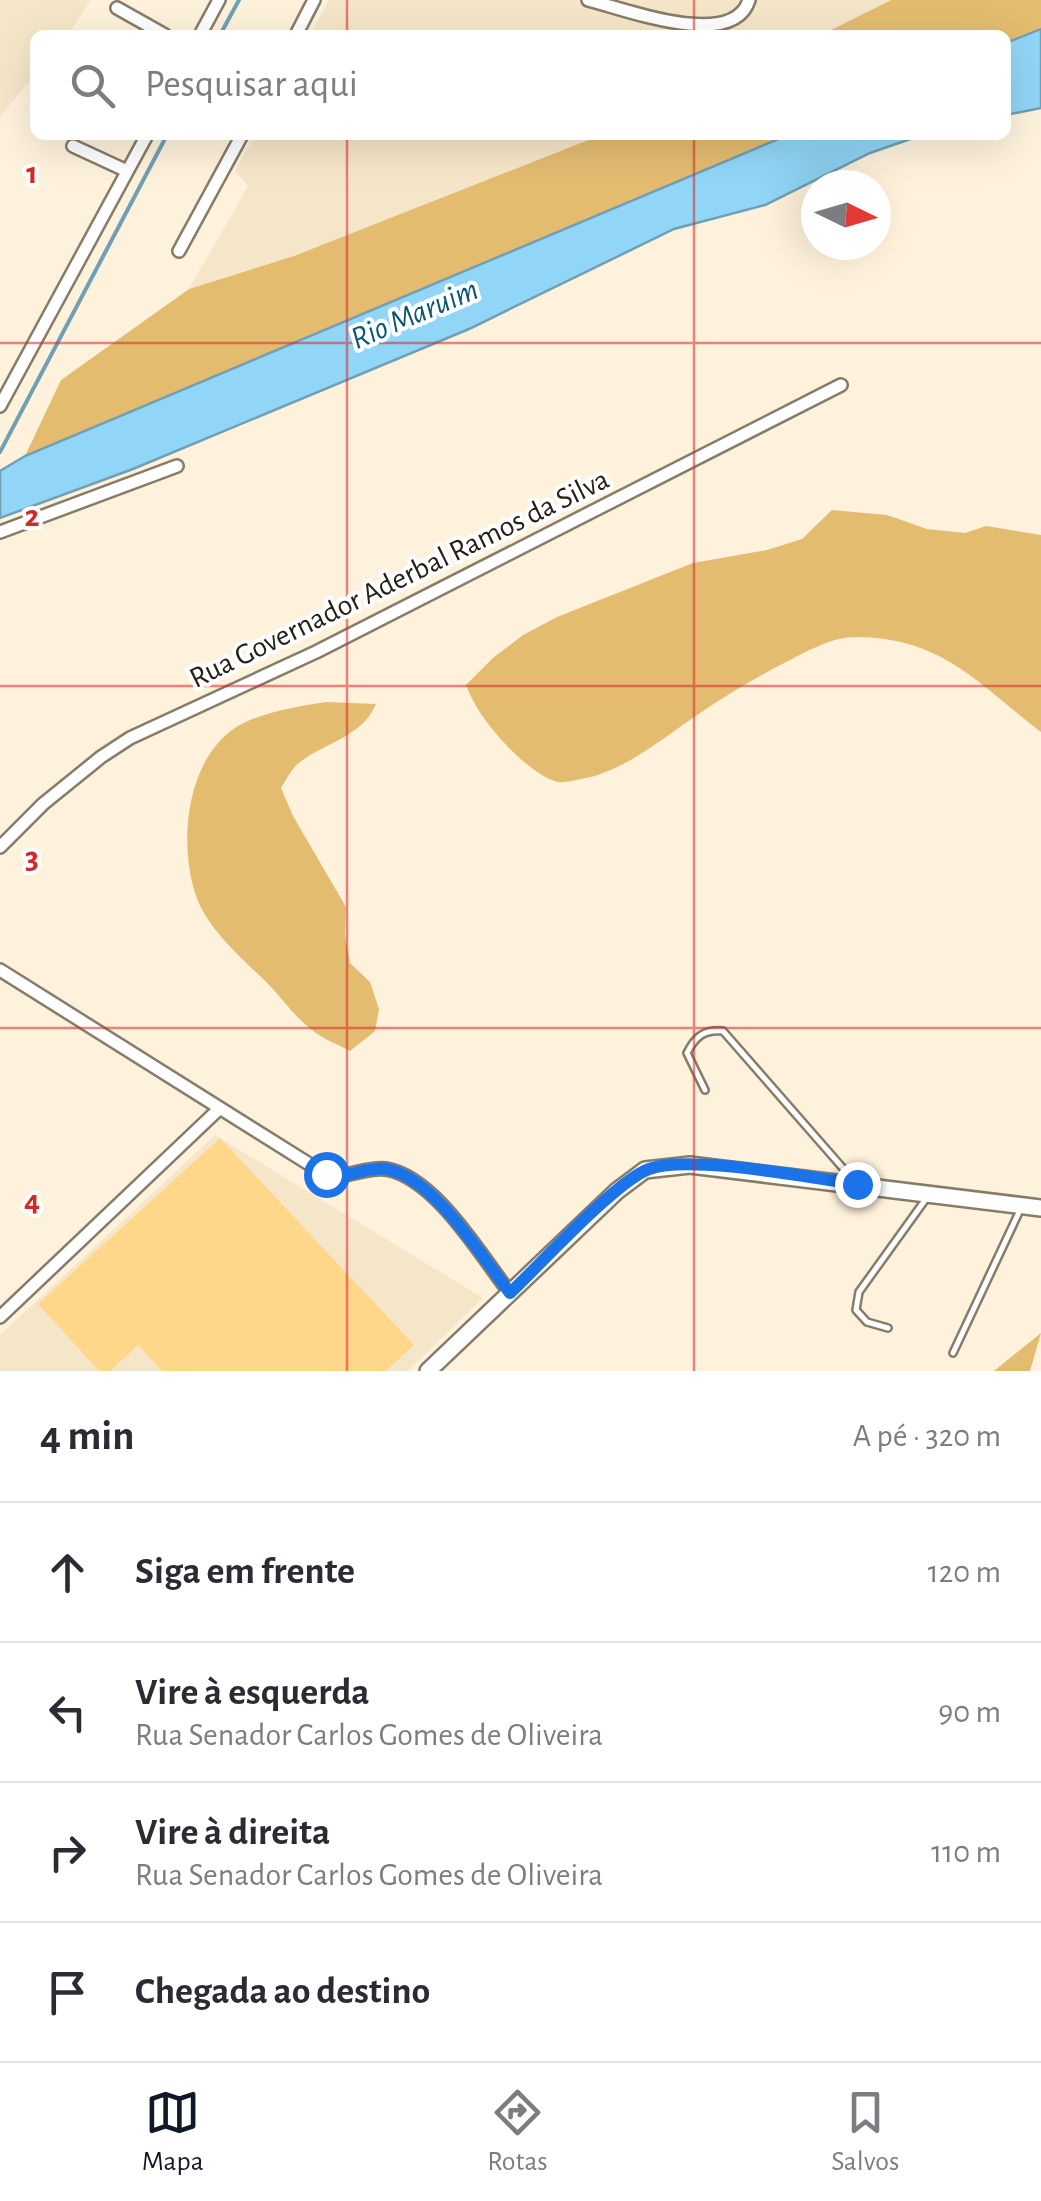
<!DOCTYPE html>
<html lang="pt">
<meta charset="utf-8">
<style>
:root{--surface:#fff;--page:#f2f2f3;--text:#2b2b33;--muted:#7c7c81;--line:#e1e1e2;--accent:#111827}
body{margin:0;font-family:"Alegreya Sans",sans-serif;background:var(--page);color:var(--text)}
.compass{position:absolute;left:801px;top:170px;width:90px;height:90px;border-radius:50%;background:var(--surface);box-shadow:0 10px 40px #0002;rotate:95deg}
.stop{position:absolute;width:30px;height:30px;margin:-22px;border:8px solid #1a73e8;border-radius:50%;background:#fff}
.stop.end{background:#1a73e8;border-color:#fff;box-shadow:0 2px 10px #0008}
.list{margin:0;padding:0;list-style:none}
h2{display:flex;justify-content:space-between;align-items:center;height:130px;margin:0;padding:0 40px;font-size:42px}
h2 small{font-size:32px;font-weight:400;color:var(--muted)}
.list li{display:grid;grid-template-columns:65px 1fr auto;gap:30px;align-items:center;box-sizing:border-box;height:140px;padding:0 40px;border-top:2px solid var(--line)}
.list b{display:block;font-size:38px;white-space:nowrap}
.list p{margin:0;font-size:32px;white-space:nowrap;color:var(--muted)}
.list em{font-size:32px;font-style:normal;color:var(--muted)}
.icon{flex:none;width:55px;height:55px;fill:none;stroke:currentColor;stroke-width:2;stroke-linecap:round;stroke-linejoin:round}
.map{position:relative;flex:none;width:1041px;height:1371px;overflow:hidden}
.search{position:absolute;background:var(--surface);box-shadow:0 10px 40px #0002;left:30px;right:30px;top:30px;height:110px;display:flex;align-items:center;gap:25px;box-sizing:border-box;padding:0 35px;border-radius:15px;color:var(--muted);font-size:38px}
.sheet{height:690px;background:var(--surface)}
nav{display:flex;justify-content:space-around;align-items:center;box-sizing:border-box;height:140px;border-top:2px solid var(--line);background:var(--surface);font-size:28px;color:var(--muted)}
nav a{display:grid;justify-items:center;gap:5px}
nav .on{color:var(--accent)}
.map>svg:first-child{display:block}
</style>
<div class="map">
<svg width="1041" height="1371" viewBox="0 0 1041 1371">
<rect width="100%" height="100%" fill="#fef2dc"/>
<path fill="#f6e6c9" d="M0 0H91L67 35H35V74L0 117Z
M329 0H891L821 35H310Z
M255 135H601L294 256 189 289 248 186 235 171Z
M215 1135 483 1298 408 1371H0V1335Z"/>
<path fill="#e3bc70" d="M891 0H1041V29L1006 43V35H821Z
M601 135H788L25 456 61 380 189 289 294 256Z
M832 510 887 515 927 529 965 533 986 526 1041 535V732C977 683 943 638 856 637 834 637 811 649 792 659 760 675 729 693 700 713 664 737 624 772 581 779 575 780 564 783 558 782 541 778 521 760 509 748 491 729 475 709 466 685L493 658 523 635 557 617 693 563 767 550 802 539Z
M327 702 376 704C362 737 326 742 300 762 292 768 286 780 281 788L293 816 346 907 345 935 350 963 370 982 379 1009 375 1031 350 1051C339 1045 326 1040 316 1033 299 1021 286 1004 273 989 247 962 213 936 198 901 177 848 185 758 238 726 263 712 298 706 327 702Z
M1041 1333 1030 1371H994Z"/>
<path fill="#91d6f7" stroke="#719fb4" stroke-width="2.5" d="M1041 29V108L1006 115V43Z
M788 135H922L870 153 765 205 674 229 469 329 133 469 0 518V471L25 456Z"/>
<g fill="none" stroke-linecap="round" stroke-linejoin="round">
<path stroke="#719fb4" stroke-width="4" d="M220 35 239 0
M0 452 167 135"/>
</g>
<path fill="#ffd78b" d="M220 1138 414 1345 386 1371H162L138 1345 110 1371H99L38 1304Z"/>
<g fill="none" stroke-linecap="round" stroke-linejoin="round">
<g stroke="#877c69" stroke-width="10">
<path id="lane" d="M705 1090 687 1053C695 1037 704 1029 723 1031L855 1182
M888 1328 867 1322 856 1310 859 1292 928 1196
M953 1353 1021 1208"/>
</g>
<g stroke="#877c69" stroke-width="16">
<path id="street" d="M588 0C625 9 733 51 749 0
M117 8 165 35
M200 35 219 0
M296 35 314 0
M73 146 127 171
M179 251 242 135
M0 406 147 135
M0 532 177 466
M0 847 43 804 101 757 130 738 316 652 841 385
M0 970 325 1174C346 1180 366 1166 386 1169 435 1177 481 1256 510 1293
M0 1317 219 1109"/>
</g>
<g stroke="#877c69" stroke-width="20">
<path id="secondary" d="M428 1371 617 1191 645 1170 690 1165 1041 1208"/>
</g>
<use href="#lane" stroke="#fff" stroke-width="5"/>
<use href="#street" stroke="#fff" stroke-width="11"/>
<use href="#secondary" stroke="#fff" stroke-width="15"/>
</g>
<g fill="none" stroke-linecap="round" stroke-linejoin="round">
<path stroke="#1a73e8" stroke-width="12" d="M326 1174C346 1180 366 1166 386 1169 434 1177 481 1256 510 1293 540 1265 616 1181 649 1169 689 1154 810 1178 857 1184"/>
</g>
<path fill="none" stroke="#d62828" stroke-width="2.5" stroke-opacity="0.55" d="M347 0V35M694 0V35M347 135V1371M694 135V1371M0 343H1041M0 686H1041M0 1028H1041"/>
<g text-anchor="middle" stroke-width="8" stroke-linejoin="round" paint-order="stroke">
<g font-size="30" fill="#252018" stroke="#fff">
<text transform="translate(399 578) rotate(-26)" y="10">Rua Governador Aderbal Ramos da Silva</text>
</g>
<g font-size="32" font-style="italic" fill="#0a5672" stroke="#fff">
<text transform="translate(414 313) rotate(-23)" y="11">Rio Maruim</text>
</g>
</g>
<g font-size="32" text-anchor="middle" font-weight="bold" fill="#d62828" stroke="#fff" stroke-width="8" stroke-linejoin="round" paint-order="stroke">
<text x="32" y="183">1</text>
<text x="32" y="526">2</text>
<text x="32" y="868">3</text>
<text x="32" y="1211">4</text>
</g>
</svg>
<svg class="compass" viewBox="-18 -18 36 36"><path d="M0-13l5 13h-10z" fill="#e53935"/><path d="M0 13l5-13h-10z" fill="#7c7c81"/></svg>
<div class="stop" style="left:326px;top:1174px"></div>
<div class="stop end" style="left:857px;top:1184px"></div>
<div class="search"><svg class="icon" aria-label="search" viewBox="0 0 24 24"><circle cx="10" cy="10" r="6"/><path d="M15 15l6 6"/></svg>Pesquisar aqui</div>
</div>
<section class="sheet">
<h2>4 min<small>A pé · 320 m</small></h2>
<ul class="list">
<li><svg class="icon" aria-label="ahead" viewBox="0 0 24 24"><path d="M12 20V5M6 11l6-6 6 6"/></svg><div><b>Siga em frente</b></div><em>120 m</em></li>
<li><svg class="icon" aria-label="left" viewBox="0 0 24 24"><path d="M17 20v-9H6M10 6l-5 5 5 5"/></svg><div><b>Vire à esquerda</b><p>Rua Senador Carlos Gomes de Oliveira</p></div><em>90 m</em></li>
<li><svg class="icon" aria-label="right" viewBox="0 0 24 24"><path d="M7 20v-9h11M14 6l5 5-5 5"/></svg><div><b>Vire à direita</b><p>Rua Senador Carlos Gomes de Oliveira</p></div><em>110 m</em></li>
<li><svg class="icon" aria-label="arrive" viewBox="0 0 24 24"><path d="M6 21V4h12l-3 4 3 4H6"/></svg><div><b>Chegada ao destino</b></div></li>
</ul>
</section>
<nav>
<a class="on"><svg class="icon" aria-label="map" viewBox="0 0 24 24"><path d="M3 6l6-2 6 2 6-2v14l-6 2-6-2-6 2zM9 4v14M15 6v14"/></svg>Mapa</a>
<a><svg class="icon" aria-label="directions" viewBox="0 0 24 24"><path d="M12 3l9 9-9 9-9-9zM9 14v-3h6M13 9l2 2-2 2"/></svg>Rotas</a>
<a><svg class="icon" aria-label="saved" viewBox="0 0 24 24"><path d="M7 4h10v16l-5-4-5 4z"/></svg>Salvos</a>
</nav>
